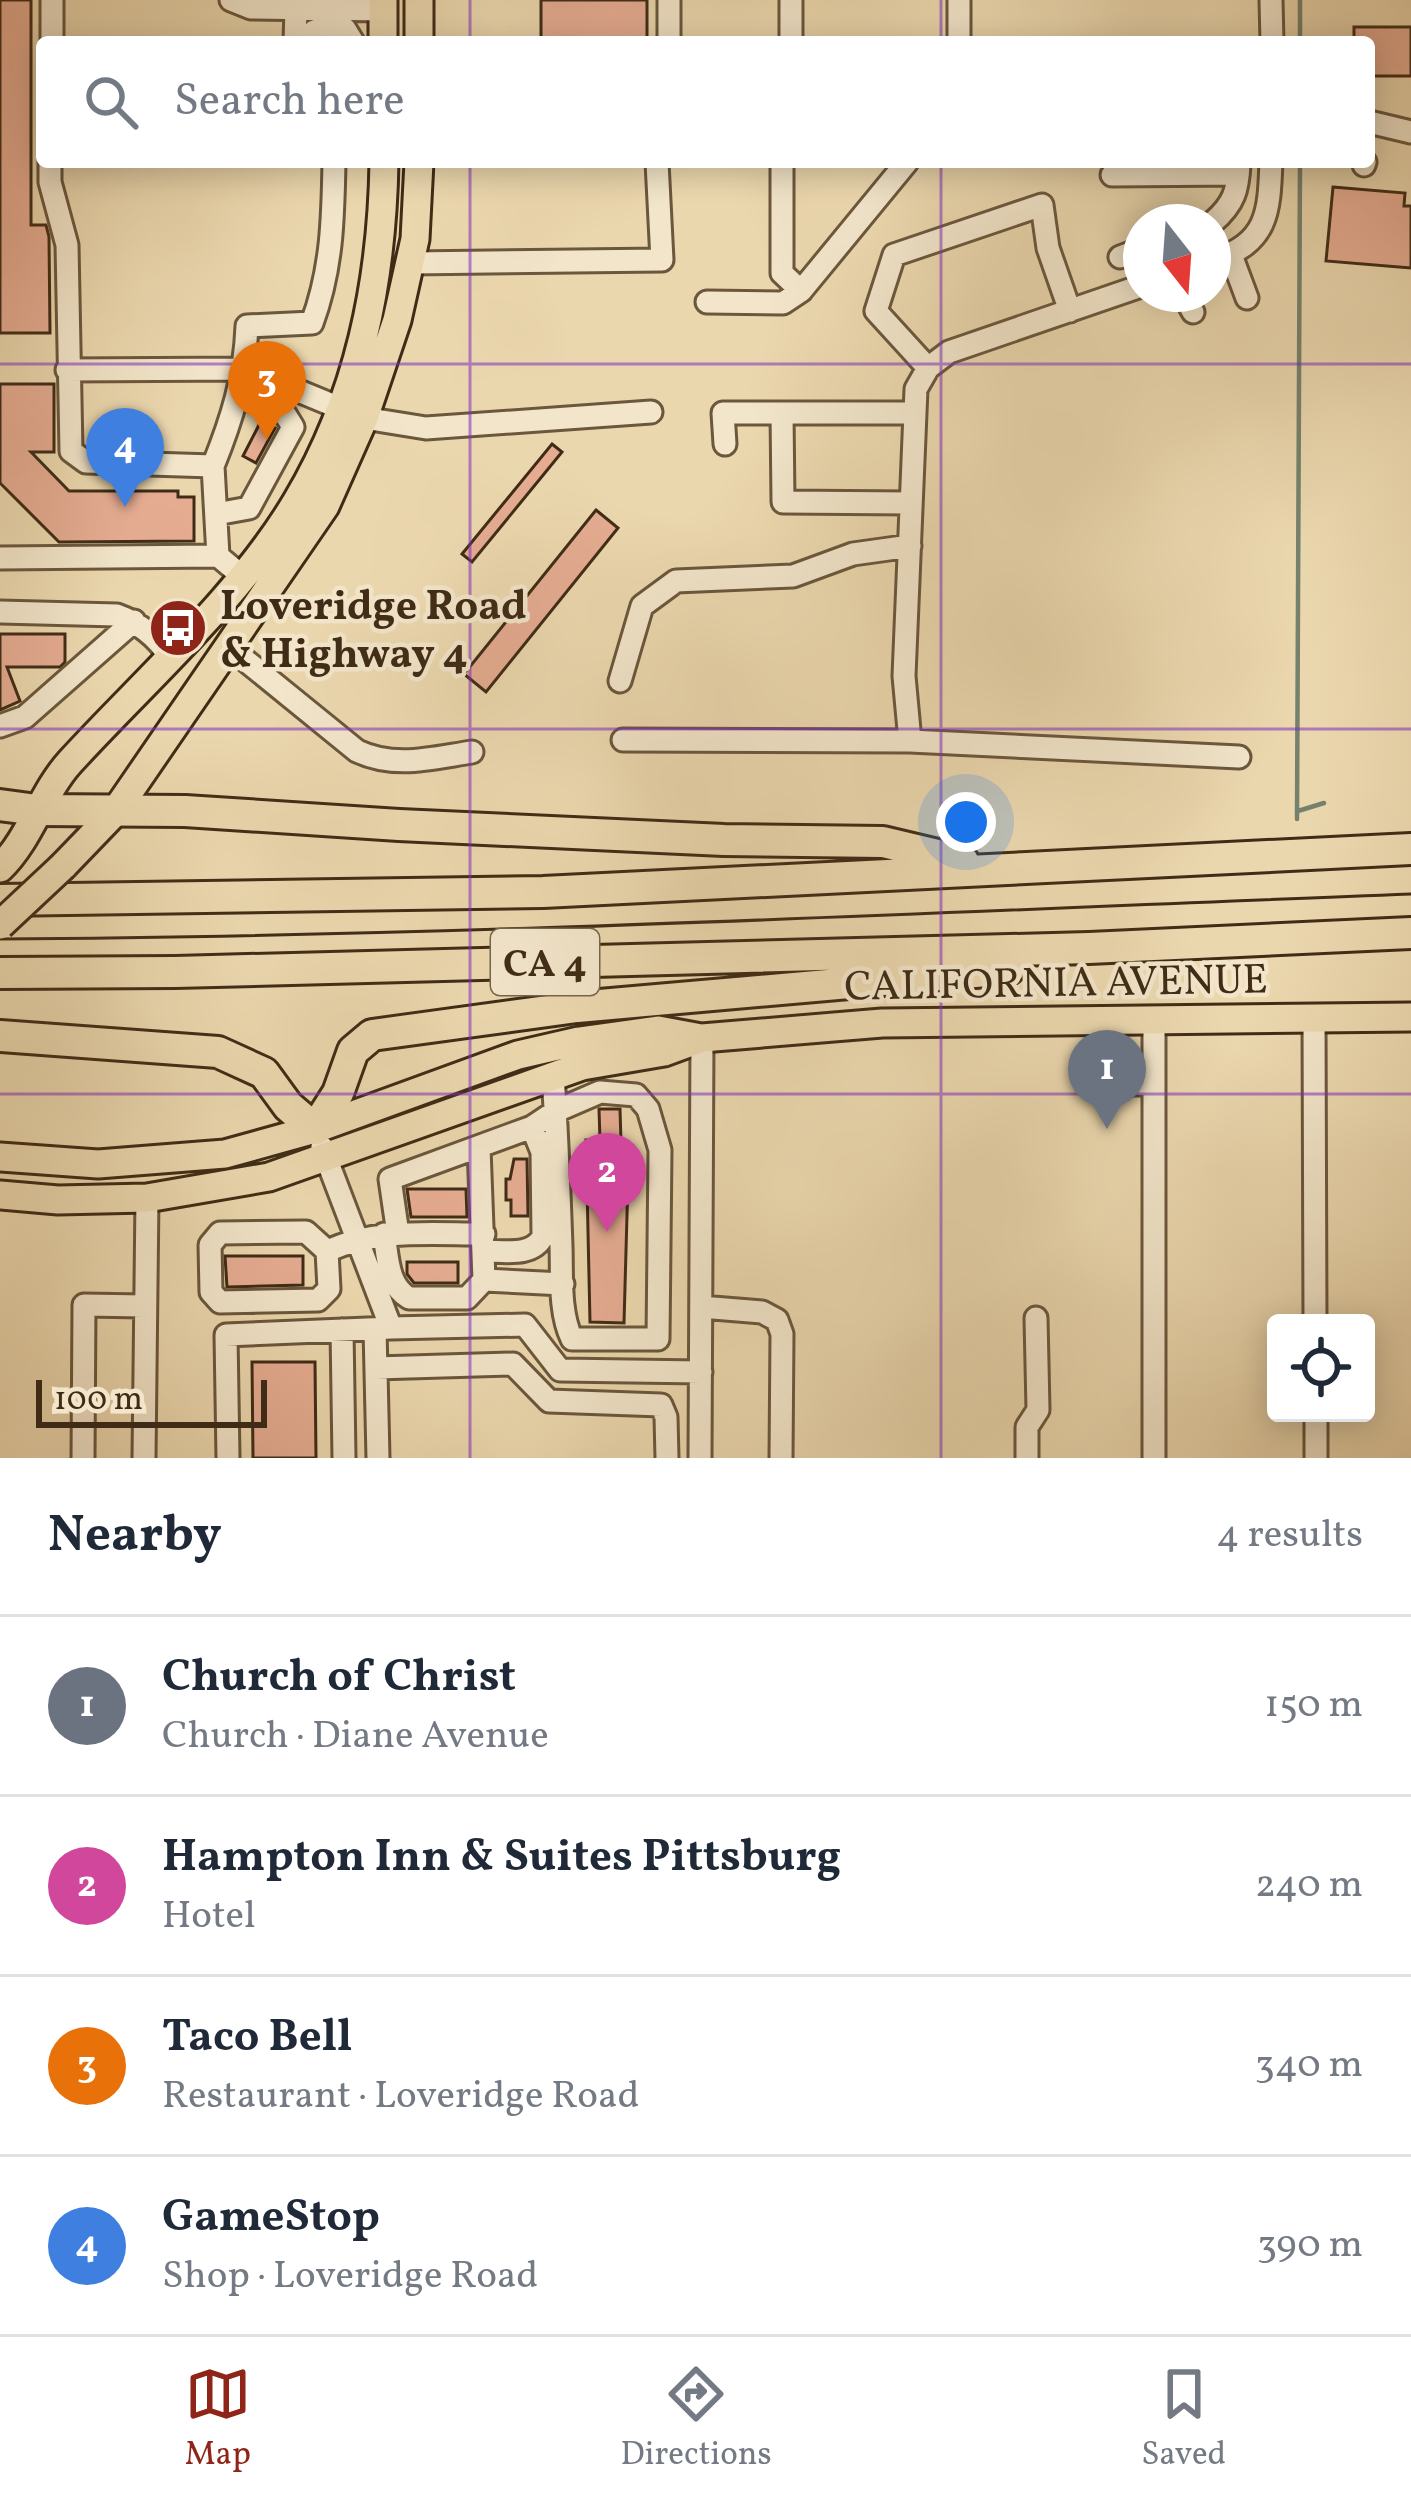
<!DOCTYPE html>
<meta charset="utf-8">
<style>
:root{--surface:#fff;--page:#f2f2f3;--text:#1f2937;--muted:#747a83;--line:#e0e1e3;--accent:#8f2418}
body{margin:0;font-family:Vollkorn,serif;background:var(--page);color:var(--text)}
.controls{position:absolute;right:36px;bottom:36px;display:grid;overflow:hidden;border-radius:12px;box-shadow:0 6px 30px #0003}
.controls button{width:108px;height:108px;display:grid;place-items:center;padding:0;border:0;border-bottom:3px solid var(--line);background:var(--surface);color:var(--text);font:60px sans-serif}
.compass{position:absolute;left:1123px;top:204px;width:108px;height:108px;border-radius:50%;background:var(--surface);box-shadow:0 6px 30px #0003;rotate:163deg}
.scale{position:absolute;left:36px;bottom:30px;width:231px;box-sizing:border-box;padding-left:12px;border:6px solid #402c16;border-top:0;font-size:33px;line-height:42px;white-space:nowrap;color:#402c16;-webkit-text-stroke:9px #f2e5ca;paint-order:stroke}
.you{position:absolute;left:966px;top:822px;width:42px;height:42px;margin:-30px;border:9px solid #fff;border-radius:50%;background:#1a73e8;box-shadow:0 0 0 18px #1a73e833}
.badge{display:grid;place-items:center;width:78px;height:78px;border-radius:50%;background:var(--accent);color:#fff;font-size:39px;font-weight:700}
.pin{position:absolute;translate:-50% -99px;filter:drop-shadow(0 3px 6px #0008)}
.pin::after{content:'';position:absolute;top:63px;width:42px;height:36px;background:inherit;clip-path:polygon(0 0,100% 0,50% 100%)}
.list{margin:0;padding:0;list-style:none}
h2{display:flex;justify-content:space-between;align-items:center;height:156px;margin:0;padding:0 48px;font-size:51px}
h2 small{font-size:39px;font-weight:400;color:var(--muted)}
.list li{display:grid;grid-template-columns:78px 1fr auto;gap:36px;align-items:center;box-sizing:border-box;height:180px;padding:0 48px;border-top:3px solid var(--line)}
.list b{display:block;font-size:45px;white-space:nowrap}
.list p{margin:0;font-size:39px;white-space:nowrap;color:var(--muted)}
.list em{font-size:39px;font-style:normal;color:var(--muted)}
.icon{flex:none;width:66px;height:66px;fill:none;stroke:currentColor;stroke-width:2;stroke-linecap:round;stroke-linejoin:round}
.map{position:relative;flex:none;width:1411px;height:1458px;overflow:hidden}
.search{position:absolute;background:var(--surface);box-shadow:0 6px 30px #0003;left:36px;right:36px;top:36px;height:132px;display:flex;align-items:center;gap:30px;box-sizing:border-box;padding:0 42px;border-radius:12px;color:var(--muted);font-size:45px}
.sheet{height:876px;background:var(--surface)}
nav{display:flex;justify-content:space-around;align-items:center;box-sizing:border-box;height:168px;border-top:3px solid var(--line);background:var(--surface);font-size:33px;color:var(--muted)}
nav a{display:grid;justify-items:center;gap:6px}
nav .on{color:var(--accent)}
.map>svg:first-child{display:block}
</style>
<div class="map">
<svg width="1411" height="1458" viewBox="0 0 1411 1458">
<rect width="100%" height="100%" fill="#ebd7ae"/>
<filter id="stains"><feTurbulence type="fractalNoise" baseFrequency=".00167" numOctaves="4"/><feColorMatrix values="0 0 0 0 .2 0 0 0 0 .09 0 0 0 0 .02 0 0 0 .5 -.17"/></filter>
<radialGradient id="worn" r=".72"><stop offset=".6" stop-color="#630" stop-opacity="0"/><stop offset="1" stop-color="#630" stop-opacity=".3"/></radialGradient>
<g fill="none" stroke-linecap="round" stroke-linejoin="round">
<path stroke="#75816c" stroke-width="4.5" d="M1300 0V42
M1298 811 1324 803
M1297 819 1300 162"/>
</g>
<path fill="#e5ac92" stroke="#402c16" stroke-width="3" d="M0 0H31V225H46L49 237 50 333H0Z
M541 0H647V42H541Z
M1354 27H1411V76H1369V42H1354Z
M1333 187 1405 193 1404 206H1411V268L1326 261Z
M0 384H54V452H31L69 491H178V497H194V541L59 542 0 483Z
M261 421 275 428 256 463 243 456Z
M552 444 562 452 472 562 462 554Z
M596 510 618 528 486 692 464 674Z
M0 634H65V662L60 667H7L20 701 0 710Z
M599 1109H620L621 1142 629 1143 624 1323 590 1322 586 1140H600Z
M514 1159H527L528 1216H511V1200H506V1179H510Z
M407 1189H466L467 1217H411Z
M225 1256H303V1285L227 1287Z
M407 1262H458V1283H414L407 1274Z
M252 1362H315L316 1458H253Z"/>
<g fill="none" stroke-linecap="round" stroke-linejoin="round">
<g stroke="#6b573c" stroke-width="27">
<path id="minor" d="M231 0 251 8 383 10
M959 0V42
M1271 0 1272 42
M52 42V0
M295 42 296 9
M310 42 314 31 325 27 345 29 353 42
M669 42V0
M791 42V0
M1369 122 1411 132
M50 162V182L67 245 71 451 86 462 213 466 218 556 242 576
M782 162V273L801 291 907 162
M1364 165 1365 162
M1112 175 1238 174
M1213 222C1234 204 1238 190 1239 163
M1231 255 1247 298
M1120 257 1141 249
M1213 261C1268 242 1269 214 1271 162
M410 263 662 260 657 162
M1183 294 1193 312
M707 302 783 303 801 291
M928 368 876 311 894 255 1042 205 1048 248 1070 311
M67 370 245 369 364 418 426 428 651 412
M782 413 783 502 911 503
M725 444 723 413H915
M213 466C232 419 245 377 247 326L312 323C332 269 333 219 334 162
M216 514 249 508 293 427 285 414 238 395
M0 558 218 556
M0 612 117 615C139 623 156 636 169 656
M229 647 357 751C395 769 432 758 472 752
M620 681 642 606 676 581 793 576 853 554 910 546
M0 726 25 717 134 621
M623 740 910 741 1239 757
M910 741 904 676 916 389 928 368 949 352 1141 286
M1314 1018 1315 1323
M1098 1086 1153 1083
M322 1147 391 1328 525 1325 560 1370 701 1372
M384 1234C388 1257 387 1285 409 1298H467L484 1280 479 1148
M398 1234 390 1179 532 1127 556 1111 600 1092 636 1095 648 1109 660 1150 658 1339H572C559 1313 562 1274 561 1246 559 1189 557 1132 553 1076
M327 1251 329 1289 318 1300 220 1302 211 1292 210 1245 220 1233 306 1232 327 1251C378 1228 430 1234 484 1234
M484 1251C505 1251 533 1257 543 1236L542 1152 532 1127
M484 1280 563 1284
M701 1307 762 1312 777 1320 782 1334 781 1458
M375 1329 378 1458
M342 1330 344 1458
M376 1368 513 1364 549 1401 661 1405 666 1417 667 1458
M1316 1413V1458
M83 1458 84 1305 144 1306
M144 1458 147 1198
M228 1458 226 1335 391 1328
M700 1458 702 1038
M1027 1458V1427L1038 1410 1036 1318
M1154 1458V1018"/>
</g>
<g stroke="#402c16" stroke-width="33">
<path id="major" d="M383 0V42
M419 0V42
M63 866 115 812 325 506 364 418 397 320 415 239 419 162
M0 868C30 839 42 793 70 762 145 680 240 597 297 501 359 397 382 282 384 162
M0 1157 98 1164 225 1154 315 1129 518 1055 579 1041 658 1030 701 1038
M0 1195 58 1200 147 1198 269 1177 582 1066 664 1052 702 1038 882 1023 1411 1017"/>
</g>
<g stroke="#402c16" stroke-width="36">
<path id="highway" d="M0 805 37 810 185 811 399 825 724 840 883 842 963 861
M0 900 543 892 1411 849
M0 973 175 972 1089 948 1411 933
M0 1036 218 1052 264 1073 288 1106 315 1129 338 1093 353 1051 372 1035 577 1007 1009 969"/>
</g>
<use href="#minor" stroke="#f2e5ca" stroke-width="21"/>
<use href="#major" stroke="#ebd7ae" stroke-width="27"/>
<use href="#highway" stroke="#ebd7ae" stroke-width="30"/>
<path stroke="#402c16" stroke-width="3" d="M0 939C471 936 941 912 1411 894"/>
<g stroke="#402c16" stroke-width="33" stroke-linecap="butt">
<path id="major-bridge" d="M0 925 63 866"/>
</g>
<use href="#major-bridge" stroke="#ebd7ae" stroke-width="27"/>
</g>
<path fill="none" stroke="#7b2cbf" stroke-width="3" stroke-opacity="0.55" d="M470 0V42M941 0V42M470 162V1458M941 162V1458M0 364H1411M0 729H1411M0 1094H1411"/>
<defs>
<g id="bus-disc" transform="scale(3)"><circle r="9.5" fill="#8f2418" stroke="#f2e5ca"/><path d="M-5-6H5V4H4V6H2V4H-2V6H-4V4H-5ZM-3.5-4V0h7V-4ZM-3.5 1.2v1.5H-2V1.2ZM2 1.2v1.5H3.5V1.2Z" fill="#fff"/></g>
</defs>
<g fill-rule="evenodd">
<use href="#bus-disc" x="178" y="628"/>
</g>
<g text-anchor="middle" stroke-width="9" stroke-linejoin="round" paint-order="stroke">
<rect fill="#f2e5ca" stroke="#75644c" stroke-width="3" x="491" y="929" width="108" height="66" rx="9"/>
<g font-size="39" font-weight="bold" fill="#402c16">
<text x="545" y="976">CA 4</text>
</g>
<g font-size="42" font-weight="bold" fill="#402c16" stroke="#f2e5ca" text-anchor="start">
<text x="220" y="619">Loveridge Road<tspan x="220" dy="48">&amp; Highway 4</tspan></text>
</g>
<g font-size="42" fill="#402c16" stroke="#f2e5ca">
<text transform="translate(1056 981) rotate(-1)" y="15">CALIFORNIA AVENUE</text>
</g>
</g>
<rect width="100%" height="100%" filter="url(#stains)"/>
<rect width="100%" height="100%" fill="url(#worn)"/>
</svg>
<div class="controls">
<button><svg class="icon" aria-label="locate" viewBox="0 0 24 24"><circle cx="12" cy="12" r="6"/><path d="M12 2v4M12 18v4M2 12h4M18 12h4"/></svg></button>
</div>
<svg class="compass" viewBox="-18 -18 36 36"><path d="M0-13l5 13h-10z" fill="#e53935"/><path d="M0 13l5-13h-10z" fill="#747a83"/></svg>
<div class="scale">100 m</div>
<div class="you"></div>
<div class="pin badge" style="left:1107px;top:1129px;background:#6b7280">1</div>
<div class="pin badge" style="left:607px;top:1232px;background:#d1479c">2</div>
<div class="pin badge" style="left:267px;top:440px;background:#e8710a">3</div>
<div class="pin badge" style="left:125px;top:507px;background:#3f7fe0">4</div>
<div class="search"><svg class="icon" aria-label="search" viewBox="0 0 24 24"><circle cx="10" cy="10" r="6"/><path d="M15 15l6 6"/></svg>Search here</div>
</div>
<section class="sheet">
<h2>Nearby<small>4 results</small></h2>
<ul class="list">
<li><span class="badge" style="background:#6b7280">1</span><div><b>Church of Christ</b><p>Church · Diane Avenue</p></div><em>150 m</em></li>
<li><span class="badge" style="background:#d1479c">2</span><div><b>Hampton Inn &amp; Suites Pittsburg</b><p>Hotel</p></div><em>240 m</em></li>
<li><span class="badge" style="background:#e8710a">3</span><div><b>Taco Bell</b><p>Restaurant · Loveridge Road</p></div><em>340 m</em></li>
<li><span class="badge" style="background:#3f7fe0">4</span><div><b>GameStop</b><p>Shop · Loveridge Road</p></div><em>390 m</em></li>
</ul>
</section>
<nav>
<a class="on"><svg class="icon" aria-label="map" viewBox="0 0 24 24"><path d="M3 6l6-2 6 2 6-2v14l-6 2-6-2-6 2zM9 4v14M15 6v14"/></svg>Map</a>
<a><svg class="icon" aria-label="directions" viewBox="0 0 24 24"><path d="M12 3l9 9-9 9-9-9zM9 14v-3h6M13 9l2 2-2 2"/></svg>Directions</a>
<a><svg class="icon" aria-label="saved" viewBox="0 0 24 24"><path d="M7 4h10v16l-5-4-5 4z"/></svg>Saved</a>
</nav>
